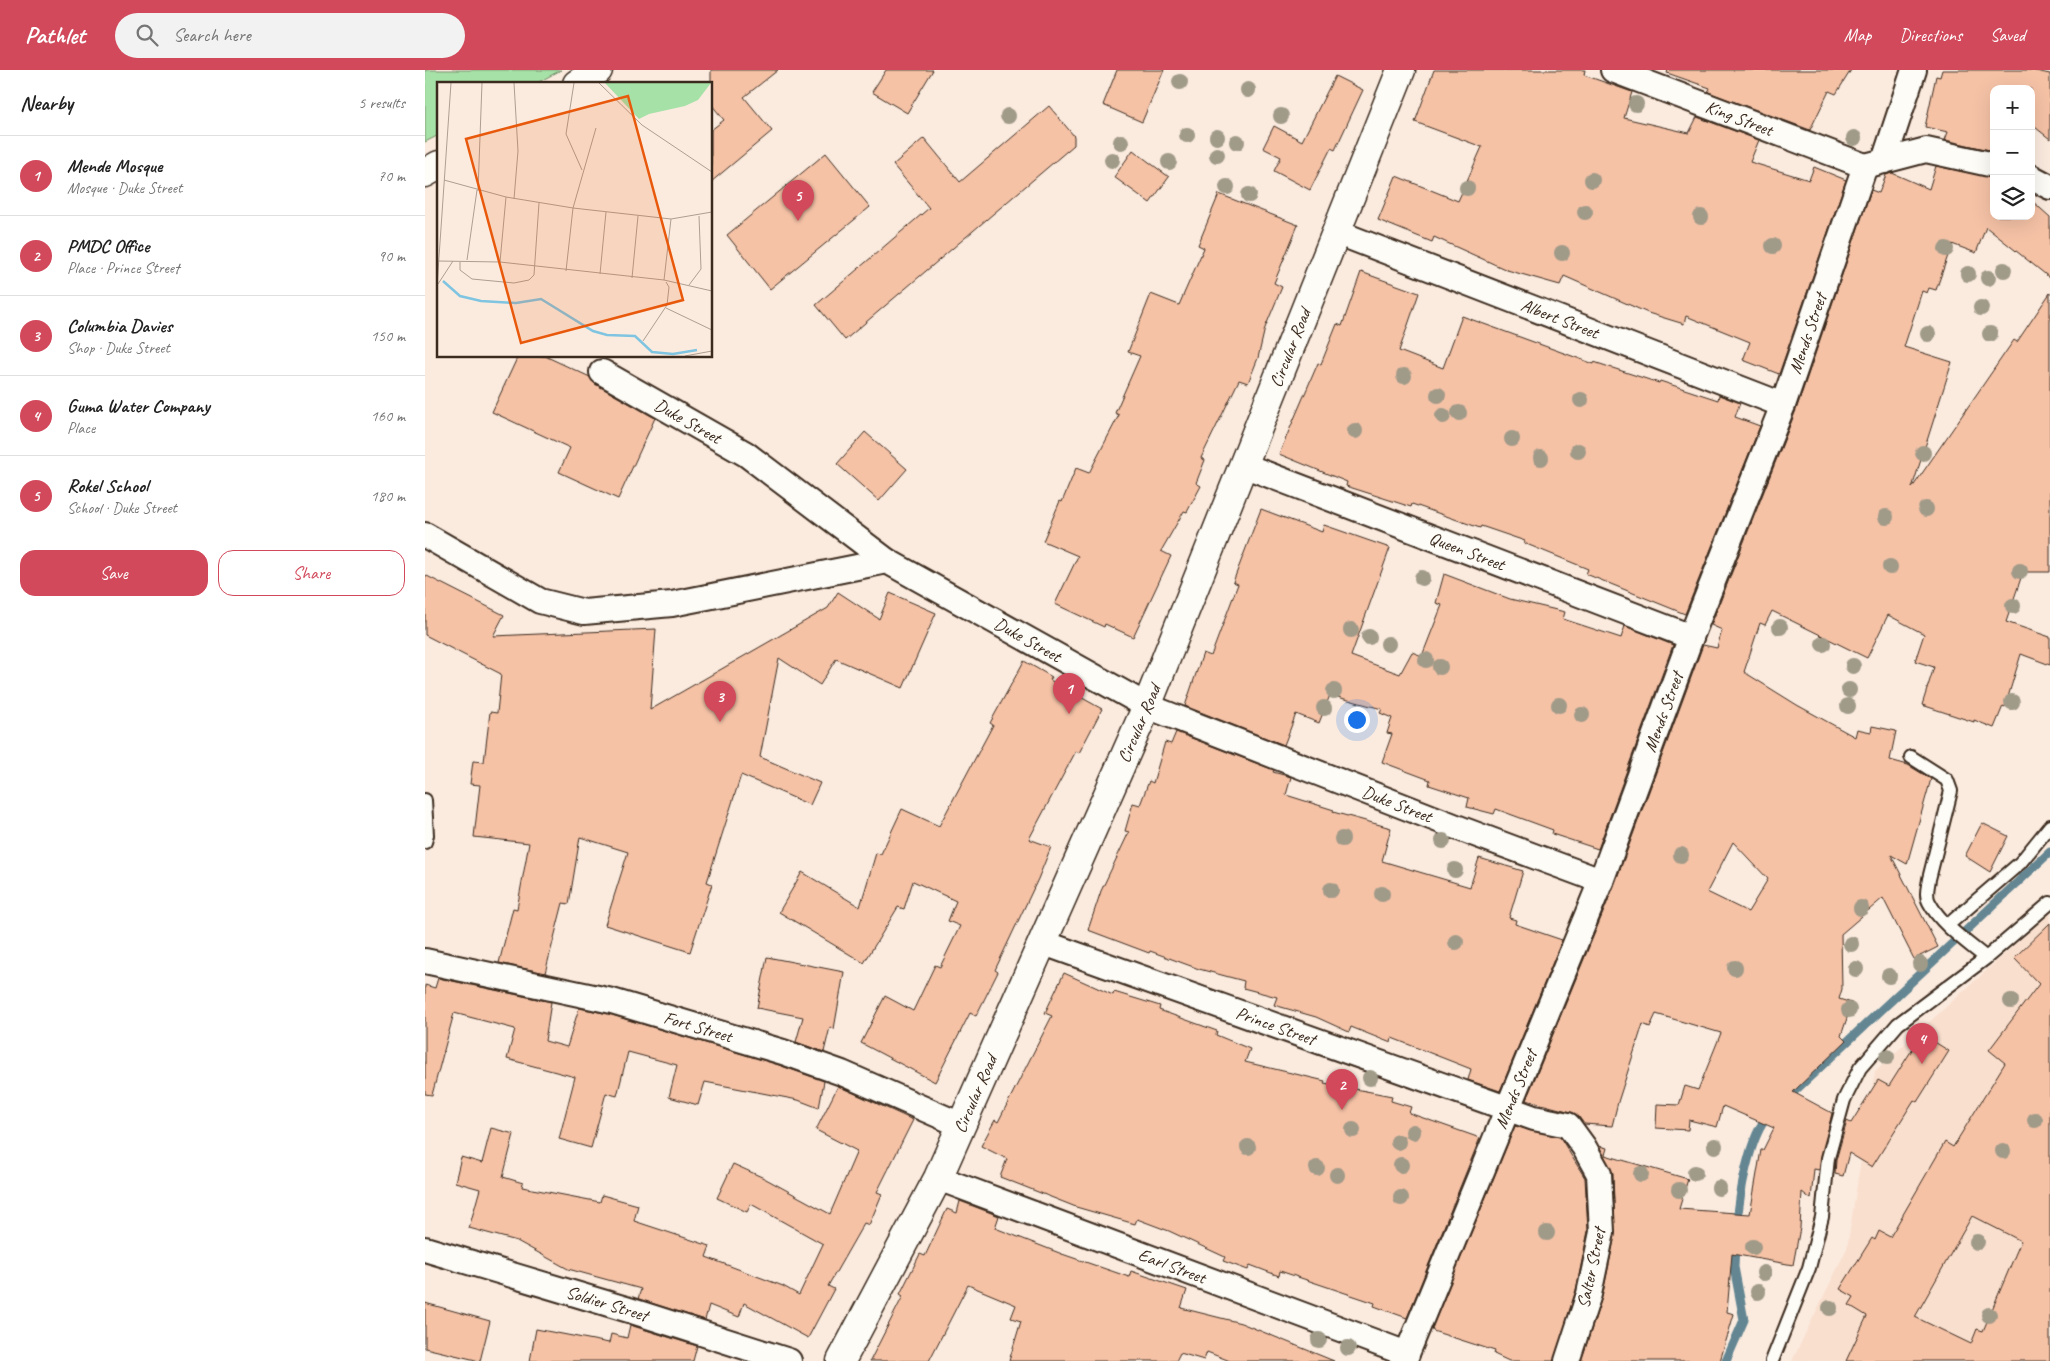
<!DOCTYPE html>
<meta charset="utf-8">
<style>
:root{--surface:#fff;--page:#f2f2f2;--text:#222;--muted:#767676;--line:#e0e0e0;--accent:#d1495b}
body{margin:0;font-family:Caveat,sans-serif;background:var(--page);color:var(--text)}
.controls{position:absolute;right:15px;top:15px;display:grid;overflow:hidden;border-radius:10px;box-shadow:0 5px 20px #0002}
.controls button{width:45px;height:45px;display:grid;place-items:center;padding:0;border:0;border-bottom:1px solid var(--line);background:var(--surface);color:var(--text);font:25px sans-serif}
.you{position:absolute;left:931px;top:649px;width:18px;height:18px;margin:-12px;border:4px solid #fff;border-radius:50%;background:#1a73e8;box-shadow:0 0 0 8px #1a73e833}
.badge{display:grid;place-items:center;width:32px;height:32px;border-radius:50%;background:var(--accent);color:#fff;font-size:16px;font-weight:700}
.pin{position:absolute;translate:-50% -41px;filter:drop-shadow(0 1px 2px #0008)}
.pin::after{content:'';position:absolute;top:26px;width:18px;height:15px;background:inherit;clip-path:polygon(0 0,100% 0,50% 100%)}
.list{margin:0;padding:0;list-style:none}
h2{display:flex;justify-content:space-between;align-items:center;height:65px;margin:0;padding:0 20px;font-size:21px}
h2 small{font-size:16px;font-weight:400;color:var(--muted)}
.list li{display:grid;grid-template-columns:32px 1fr auto;gap:15px;align-items:center;box-sizing:border-box;height:80px;padding:0 20px;border-top:1px solid var(--line)}
.list b{display:block;font-size:19px;white-space:nowrap}
.list p{margin:0;font-size:16px;white-space:nowrap;color:var(--muted)}
.list em{font-size:16px;font-style:normal;color:var(--muted)}
.actions{display:flex;gap:10px;padding:15px 20px}
.actions a{flex:1;padding:11px 0;border:1px solid var(--accent);border-radius:15px;text-align:center;font-size:18px;color:var(--accent)}
.actions .main{background:var(--accent);color:#fff}
.icon{flex:none;width:28px;height:28px;fill:none;stroke:currentColor;stroke-width:2;stroke-linecap:round;stroke-linejoin:round}
.map{position:relative;flex:none;width:1625px;height:1291px;overflow:hidden}
header{display:flex;align-items:center;gap:30px;box-sizing:border-box;height:70px;padding:0 25px;background:var(--accent);color:#fff}
header strong{font-size:24px}
nav{display:flex;gap:28px;margin-inline-start:auto;font-size:18px}
.search{width:350px;height:45px;background:var(--page);display:flex;align-items:center;gap:12px;box-sizing:border-box;padding:0 18px;border-radius:28px;color:var(--muted);font-size:19px}
main{display:flex}
aside{flex:1;background:var(--surface)}
.map>svg:first-child{display:block}
</style>
<header>
<strong>Pathlet</strong>
<div class="search"><svg class="icon" aria-label="search" viewBox="0 0 24 24"><circle cx="10" cy="10" r="6"/><path d="M15 15l6 6"/></svg>Search here</div>
<nav><a>Map</a><a>Directions</a><a>Saved</a></nav>
</header>
<main>
<aside>
<h2>Nearby<small>5 results</small></h2>
<ul class="list">
<li><span class="badge">1</span><div><b>Mende Mosque</b><p>Mosque · Duke Street</p></div><em>70 m</em></li>
<li><span class="badge">2</span><div><b>PMDC Office</b><p>Place · Prince Street</p></div><em>90 m</em></li>
<li><span class="badge">3</span><div><b>Columbia Davies</b><p>Shop · Duke Street</p></div><em>150 m</em></li>
<li><span class="badge">4</span><div><b>Guma Water Company</b><p>Place</p></div><em>160 m</em></li>
<li><span class="badge">5</span><div><b>Rokel School</b><p>School · Duke Street</p></div><em>180 m</em></li>
</ul>
<div class="actions"><a class="main">Save</a><a>Share</a></div>
</aside>
<div class="map">
<svg width="1625" height="1291" viewBox="0 0 1625 1291">
<rect width="100%" height="100%" fill="#fbebdf"/>
<filter id="ink" filterUnits="userSpaceOnUse"><feTurbulence type="fractalNoise" baseFrequency=".02" numOctaves="2"/><feDisplacementMap in="SourceGraphic" scale="10" xChannelSelector="R" yChannelSelector="G"/><feConvolveMatrix kernelMatrix="1 2 1 2 8 2 1 2 1" color-interpolation-filters="sRGB"/></filter>
<g filter="url(#ink)">
<path fill="#f9dfce" d="M1625 843V1291H1367L1422 1178 1450 1001Z"/>
<path fill="#a6e2a8" stroke="#708663" d="M0 0H136L110 14H14V65L0 72Z"/>
<g fill="none" stroke-linecap="round" stroke-linejoin="round">
<path stroke="#648692" stroke-width="9" d="M1361 1029 1625 782
M1312 1155C1314 1127 1324 1065 1344 1045
M1301 1291 1319 1250 1309 1197 1310 1173"/>
</g>
<path fill="#f5c2a6" stroke="#3b2a1e" fill-rule="evenodd" d="M286 0H353L319 27 347 61 286 112V60L299 50 286 34Z
M461 0H508L482 43 447 22Z
M692 0H739L717 52 678 35Z
M1009 0H1160L1159 5 1207 22 1199 48 1264 63 1272 47 1334 70 1325 92 1384 110 1389 97 1421 110 1354 304 1318 290 1325 272 1261 246 1259 254 1223 243 1139 206 1135 215 1082 200 1009 167 1007 172 953 150 971 106 1033 131 1057 77 990 52Z
M1243 0H1426L1411 24 1404 21 1385 60 1283 22 1285 18 1242 3Z
M1517 0H1606L1625 4V69L1606 54V19H1569V81L1520 70 1523 62 1500 57 1511 6 1515 7Z
M910 6 938 20 910 80 906 78 885 120 849 101 856 87 838 78 849 56 877 71Z
M624 36 649 66V75L420 270 391 235 504 138 468 95 499 68 535 112Z
M708 80 744 107 725 133 689 107Z
M401 83 445 137 345 219 302 165Z
M1511 96 1569 108V146H1606V130L1625 147V208L1561 157 1551 183 1527 174 1511 220 1504 218 1502 223 1497 221 1479 277 1527 292 1487 418 1589 270 1592 272 1625 223V502H1598L1581 552 1625 567V595L1596 584 1580 637 1578 636 1569 658 1549 650V652L1497 635 1509 597 1490 591 1499 564 1463 545 1442 588 1347 541 1340 555 1335 553 1319 602 1372 635 1430 667 1432 659 1446 662 1447 656 1471 661 1465 690 1483 695 1506 709 1482 794 1466 785 1513 877 1489 889 1458 828 1416 864 1417 919 1414 929 1427 933 1416 966 1421 971 1368 1022 1407 1043 1394 1100 1389 1099 1386 1129 1377 1122 1375 1158 1368 1195 1307 1184 1302 1242 1309 1244 1295 1291H1156L1177 1227 1190 1165 1188 1103 1174 1076 1182 1078 1180 1085 1263 1109 1254 1139 1325 1144 1336 1080H1338L1349 1058 1298 1036 1292 1057 1264 1050 1263 1060 1231 1058 1232 1034 1254 1035 1260 1016 1273 1020 1296 963 1231 944 1225 957 1218 954 1193 1032 1187 1056 1159 1054 1146 1042 1101 1030 1189 816 1278 575 1292 578 1297 560 1286 555 1371 340 1446 120 1454 123 1461 105 1467 103 1504 119ZM1308 772 1343 809 1323 842 1282 822Z
M794 124 873 155 849 213 857 217 840 258 833 288 823 313 814 310 776 388 780 390 771 413 776 416 762 442 759 441 736 481 746 486 708 567 680 554 679 557 630 534 653 486 618 471 635 431 637 432 651 398 664 403 694 345 690 343 715 286 703 282 726 224 754 235 779 178 773 175Z
M936 202 994 223 974 281 1018 298 1037 246 1169 294V292L1234 313 1235 311 1293 330 1294 325 1315 333 1310 347 1335 356 1260 544 1161 504 1163 499 1099 473 1100 471 1056 456 1055 458 987 434 986 437 943 423 921 416 922 412 854 384 893 293 896 294 912 254 917 256Z
M93 286H120L165 307 170 314 230 348 193 429 134 402 145 378 67 342Z
M440 362 482 399 454 431 412 394Z
M836 439 897 462 899 455 965 478 926 586 975 604 987 582 997 586 1017 535 1011 533 1019 504 1085 529 1140 542 1138 549 1196 568 1200 556 1248 575 1173 779 1127 764 1128 760 1071 739 1069 744 1042 737 1044 728 1004 715 1005 710 957 692 967 664 962 663 967 648 955 643 957 639 905 625 894 653 871 644 859 675 760 636 778 583 786 586 813 514 808 512Z
M0 505 79 545 68 566 231 559 225 640 403 538 413 522 454 549 465 523 511 543 478 618 411 589 395 615 354 588 335 687 395 713 385 735 316 705 282 812 287 814 265 882 180 855 203 782 155 767 144 834 138 833 120 903 74 893 88 838 92 839 104 773 49 767 55 715 45 714 48 691 59 692 65 642 72 643 76 604 0 565Z
M599 591 627 607 625 610 677 639 654 683 651 681 604 769 626 777 613 809 570 900 573 902 551 946 545 943 510 1012 436 973 460 926 488 941 510 895 515 897 535 856 523 851 531 831 488 811 479 839 473 837 439 893 354 842 377 802 435 837 451 783 456 784 477 739 514 756 568 655 565 653Z
M751 662 849 700 848 702 866 707 861 725 909 740 908 742 966 758 957 791 1045 817 1054 788 1098 801 1084 848 1091 850 1090 854 1137 870 1075 1021 1043 1010 1046 999 967 968 966 973 926 957 924 962 891 947 849 935 852 927 818 918 819 911 774 899 725 881 724 883 663 860 676 821 704 762 700 761 708 733 715 735 724 711 728 713 740 672 746 674Z
M1557 753 1583 766 1565 802 1540 786Z
M1625 853V1291H1421L1442 1246 1424 1235 1429 1227 1415 1219 1447 1168 1450 1170 1454 1161 1465 1167 1520 1072 1528 1077 1580 993 1564 980 1614 914 1589 888ZM1547 1146 1596 1171 1558 1261 1552 1259 1546 1274 1490 1247Z
M342 887 419 902 409 959 405 957 399 982 371 972 378 947 332 938Z
M639 903 688 925 689 922 735 936 734 940 792 961 791 965 825 979 820 992 900 1011 899 1013 967 1026 966 1031 986 1037 984 1043 1055 1068 982 1248 949 1236 950 1233 855 1201 854 1206 825 1195 823 1200 798 1191 800 1187 744 1161 712 1149 710 1154 651 1137 575 1107 582 1089 556 1076 570 1050 573 1052 627 946 620 943Z
M13 908 126 932 120 971 142 977 154 938 184 944 354 995 399 1011 394 1038 373 1030 280 1012 273 1035 244 1027 252 995 203 982 192 1026 181 1023 166 1078 134 1069 150 1007 82 989 90 959 29 943 7 1025 0 1024V915L10 918Z
M1497 964 1524 981 1492 1032 1489 1030 1447 1097 1424 1083 1418 1106 1410 1104 1411 1090 1422 1051 1426 1053 1453 1010 1464 1016Z
M413 1016 488 1050 452 1122 457 1124 444 1155 439 1153 403 1216 409 1219 383 1268 319 1233 314 1247 284 1235 280 1250 213 1229 216 1219 143 1199 92 1171 44 1158 55 1119 30 1112 36 1087 57 1093 66 1058 89 1064 78 1107 98 1113 97 1117 175 1132 177 1125 213 1135 209 1151 285 1176 281 1187 358 1216 374 1225 398 1174 326 1134 322 1142 292 1128 308 1094 339 1108 405 1144 432 1081 391 1060Z
M1090 1056 1135 1067 1160 1108 1163 1161 1151 1220 1129 1291H1084L1069 1284 1070 1281 1008 1261 1007 1258Z
M535 1131 574 1146 570 1158 637 1184 704 1207 706 1201 762 1220 756 1238 816 1253 909 1291H805L782 1282 779 1290 755 1283 751 1291H584L596 1251 586 1248 591 1235 543 1215 504 1291H445L478 1226 475 1224 495 1184 500 1186 522 1139 532 1143Z
M0 1233 65 1251 55 1291 0 1278Z
M205 1255 272 1276 268 1291H105L111 1259 184 1273 186 1264 202 1268Z"/>
<g fill="none" stroke-linecap="round" stroke-linejoin="round">
<g stroke="#3b2a1e" stroke-width="16">
<path id="lane" d="M1486 687 1522 710 1526 721 1504 809C1503 817 1500 825 1504 832 1516 855 1542 872 1561 888
M0 730 2 765 0 772
M1523 855 1595 793 1625 756
M1347 1291 1384 1198 1397 1147 1403 1088 1419 1030 1435 998 1473 954 1561 888 1625 833"/>
</g>
<g stroke="#3b2a1e" stroke-width="28">
<g id="street">
<path id="s1" d="M1188 0 1440 96"/>
<path d="M1459 91 1489 0"/>
<path d="M1606 107 1625 117"/>
<path id="s2" d="M911 162 1358 335"/>
<path id="s3" d="M177 302 321 384 462 491 722 636 1039 760 1176 811"/>
<path id="s4" d="M818 395 1266 567"/>
<path d="M0 465 115 531 159 542 247 534 462 491"/>
<path id="s5" d="M619 873 1109 1048 1143 1055 1159 1077 1174 1104 1177 1162 1164 1224 1142 1291"/>
<path id="s6" d="M0 891 187 931 358 982 417 1003 536 1055"/>
<path id="s7" d="M513 1108 982 1284"/>
<path id="s8" d="M0 1179 204 1240 364 1291"/>
<path id="s9" d="M979 1291 1176 811 1266 567 1358 335 1440 96 1501 80 1569 95"/>
</g>
</g>
<g stroke="#3b2a1e" stroke-width="31">
<g id="secondary">
<path d="M152 14 173 0"/>
<path d="M0 103 14 95"/>
<path id="s10" d="M416 1291 513 1108 722 636 976 0"/>
</g>
</g>
<use href="#lane" stroke="#fdfcf7" stroke-width="12"/>
<use href="#street" stroke="#fdfcf7" stroke-width="24"/>
<use href="#secondary" stroke="#fdfcf7" stroke-width="28"/>
</g>
<g fill="#a09a88">
<circle cx="755" cy="12" r="8"/>
<circle cx="823" cy="20" r="8"/>
<circle cx="1211" cy="34" r="8"/>
<circle cx="583" cy="46" r="8"/>
<circle cx="856" cy="46" r="8"/>
<circle cx="762" cy="65" r="8"/>
<circle cx="792" cy="67" r="8"/>
<circle cx="1429" cy="68" r="8"/>
<circle cx="696" cy="72" r="8"/>
<circle cx="812" cy="72" r="8"/>
<circle cx="792" cy="85" r="8"/>
<circle cx="687" cy="90" r="8"/>
<circle cx="744" cy="92" r="8"/>
<circle cx="1167" cy="110" r="8"/>
<circle cx="802" cy="117" r="8"/>
<circle cx="1042" cy="118" r="8"/>
<circle cx="824" cy="125" r="8"/>
<circle cx="1160" cy="142" r="8"/>
<circle cx="1276" cy="147" r="8"/>
<circle cx="1348" cy="176" r="8"/>
<circle cx="1521" cy="179" r="8"/>
<circle cx="1137" cy="183" r="8"/>
<circle cx="1579" cy="200" r="8"/>
<circle cx="1543" cy="204" r="8"/>
<circle cx="1563" cy="208" r="8"/>
<circle cx="1556" cy="238" r="8"/>
<circle cx="1503" cy="264" r="8"/>
<circle cx="1565" cy="264" r="8"/>
<circle cx="979" cy="306" r="8"/>
<circle cx="1013" cy="325" r="8"/>
<circle cx="1156" cy="330" r="8"/>
<circle cx="1034" cy="343" r="8"/>
<circle cx="1018" cy="346" r="8"/>
<circle cx="930" cy="361" r="8"/>
<circle cx="1087" cy="369" r="8"/>
<circle cx="1153" cy="381" r="8"/>
<circle cx="1498" cy="383" r="8"/>
<circle cx="1116" cy="388" r="8"/>
<circle cx="1501" cy="439" r="8"/>
<circle cx="1461" cy="447" r="8"/>
<circle cx="1465" cy="497" r="8"/>
<circle cx="1595" cy="501" r="8"/>
<circle cx="997" cy="508" r="8"/>
<circle cx="1588" cy="536" r="8"/>
<circle cx="1355" cy="557" r="8"/>
<circle cx="926" cy="560" r="8"/>
<circle cx="944" cy="567" r="8"/>
<circle cx="963" cy="574" r="8"/>
<circle cx="1398" cy="574" r="8"/>
<circle cx="1001" cy="590" r="8"/>
<circle cx="1428" cy="596" r="8"/>
<circle cx="1015" cy="597" r="8"/>
<circle cx="1424" cy="620" r="8"/>
<circle cx="909" cy="621" r="8"/>
<circle cx="1587" cy="632" r="8"/>
<circle cx="1134" cy="635" r="8"/>
<circle cx="1423" cy="636" r="8"/>
<circle cx="899" cy="638" r="8"/>
<circle cx="1157" cy="645" r="8"/>
<circle cx="917" cy="769" r="8"/>
<circle cx="1018" cy="771" r="8"/>
<circle cx="1256" cy="785" r="8"/>
<circle cx="1030" cy="800" r="8"/>
<circle cx="906" cy="820" r="8"/>
<circle cx="957" cy="824" r="8"/>
<circle cx="1436" cy="838" r="8"/>
<circle cx="1031" cy="872" r="8"/>
<circle cx="1426" cy="874" r="8"/>
<circle cx="1495" cy="894" r="8"/>
<circle cx="1310" cy="898" r="8"/>
<circle cx="1431" cy="899" r="8"/>
<circle cx="1464" cy="906" r="8"/>
<circle cx="1586" cy="931" r="8"/>
<circle cx="1424" cy="940" r="8"/>
<circle cx="1462" cy="987" r="8"/>
<circle cx="945" cy="1008" r="8"/>
<circle cx="1610" cy="1050" r="8"/>
<circle cx="928" cy="1060" r="8"/>
<circle cx="988" cy="1062" r="8"/>
<circle cx="973" cy="1072" r="8"/>
<circle cx="1290" cy="1076" r="8"/>
<circle cx="823" cy="1077" r="8"/>
<circle cx="1578" cy="1081" r="8"/>
<circle cx="976" cy="1095" r="8"/>
<circle cx="892" cy="1098" r="8"/>
<circle cx="1270" cy="1103" r="8"/>
<circle cx="1216" cy="1104" r="8"/>
<circle cx="912" cy="1105" r="8"/>
<circle cx="1294" cy="1118" r="8"/>
<circle cx="1254" cy="1120" r="8"/>
<circle cx="976" cy="1128" r="8"/>
<circle cx="1122" cy="1163" r="8"/>
<circle cx="1552" cy="1172" r="8"/>
<circle cx="1328" cy="1177" r="8"/>
<circle cx="1339" cy="1203" r="8"/>
<circle cx="1333" cy="1222" r="8"/>
<circle cx="1405" cy="1238" r="8"/>
<circle cx="1564" cy="1245" r="8"/>
<circle cx="894" cy="1270" r="8"/>
<circle cx="923" cy="1278" r="8"/>
</g>
</g>
<g text-anchor="middle" stroke-width="4.5" stroke-linejoin="round" paint-order="stroke">
<g font-size="18" fill="#3b2a1e" stroke="#fdfcf7">
<text dy="6" stroke="none"><textPath href="#s1" startOffset="135">King Street</textPath></text>
<text dy="6" stroke="none"><textPath href="#s2" startOffset="240">Albert Street</textPath></text>
<text dy="6" stroke="none"><textPath href="#s9" startOffset="1104">Mends Street</textPath></text>
<text dy="6" stroke="none"><textPath href="#s10" startOffset="1109">Circular Road</textPath></text>
<text dy="6" stroke="none"><textPath href="#s3" startOffset="99">Duke Street</textPath></text>
<text dy="6" stroke="none"><textPath href="#s4" startOffset="240">Queen Street</textPath></text>
<text dy="6" stroke="none"><textPath href="#s3" startOffset="504">Duke Street</textPath></text>
<text dy="6" stroke="none"><textPath href="#s9" startOffset="699">Mends Street</textPath></text>
<text dy="6" stroke="none"><textPath href="#s10" startOffset="704">Circular Road</textPath></text>
<text dy="6" stroke="none"><textPath href="#s3" startOffset="909">Duke Street</textPath></text>
<text dy="6" stroke="none"><textPath href="#s5" startOffset="246">Prince Street</textPath></text>
<text dy="6" stroke="none"><textPath href="#s6" startOffset="281">Fort Street</textPath></text>
<text dy="6" stroke="none"><textPath href="#s9" startOffset="294">Mends Street</textPath></text>
<text dy="6" stroke="none"><textPath href="#s10" startOffset="299">Circular Road</textPath></text>
<text dy="6" stroke="none"><textPath href="#s7" startOffset="250">Earl Street</textPath></text>
<text transform="translate(1166 1198) rotate(-78)" y="6">Salter Street</text>
<text dy="6" stroke="none"><textPath href="#s8" startOffset="190">Soldier Street</textPath></text>
</g>
</g>
<g transform="translate(12 12)">
<rect width="275" height="275" fill="#fbebdf"/>
<path d="M168 1H274L261 18 248 24 212 32 202 37Z" fill="#a6e2a8"/>
<path fill="none" stroke="#7fc4e0" stroke-width="2.5" d="M6 199 23 214 44 219 79 221 104 217 156 249 170 253 198 254 215 270 236 272 260 268"/>
<path fill="none" stroke="#ae9e92" stroke-width="1" d="M137 1 129 52 145 88M162 1 205 43 275 90M7 98 69 115 136 126 234 137 275 130M41 109 45 1M77 117 81 69 77 1M30 178 40 108M1 179 63 180 227 198 275 209M23 180V188L35 197 77 201 92 198 97 193 102 121M63 180 69 115M129 189 136 126 159 46M163 192 169 130M195 196 201 134M227 198 234 137M1 202 16 179M252 203 264 187 262 134M0 204 14 1M229 226 275 248M206 259 230 223 232 205 229 200M248 274 275 269"/>
<path fill="#e8590c" fill-opacity="0.15" stroke="#e8590c" stroke-width="2.5" d="M191 14 246 218 84 261 29 57Z"/>
<rect width="275" height="275" fill="none" stroke="#3b2a1e" stroke-width="2.5"/>
</g>
</svg>
<div class="controls">
<button>+</button>
<button>−</button>
<button><svg class="icon" aria-label="layers" viewBox="0 0 24 24"><path d="M12 4l9 5-9 5-9-5zM3 14l9 5 9-5"/></svg></button>
</div>
<div class="you"></div>
<div class="pin badge" style="left:644px;top:644px">1</div>
<div class="pin badge" style="left:917px;top:1040px">2</div>
<div class="pin badge" style="left:295px;top:652px">3</div>
<div class="pin badge" style="left:1497px;top:994px">4</div>
<div class="pin badge" style="left:373px;top:151px">5</div>
</div>
</main>
